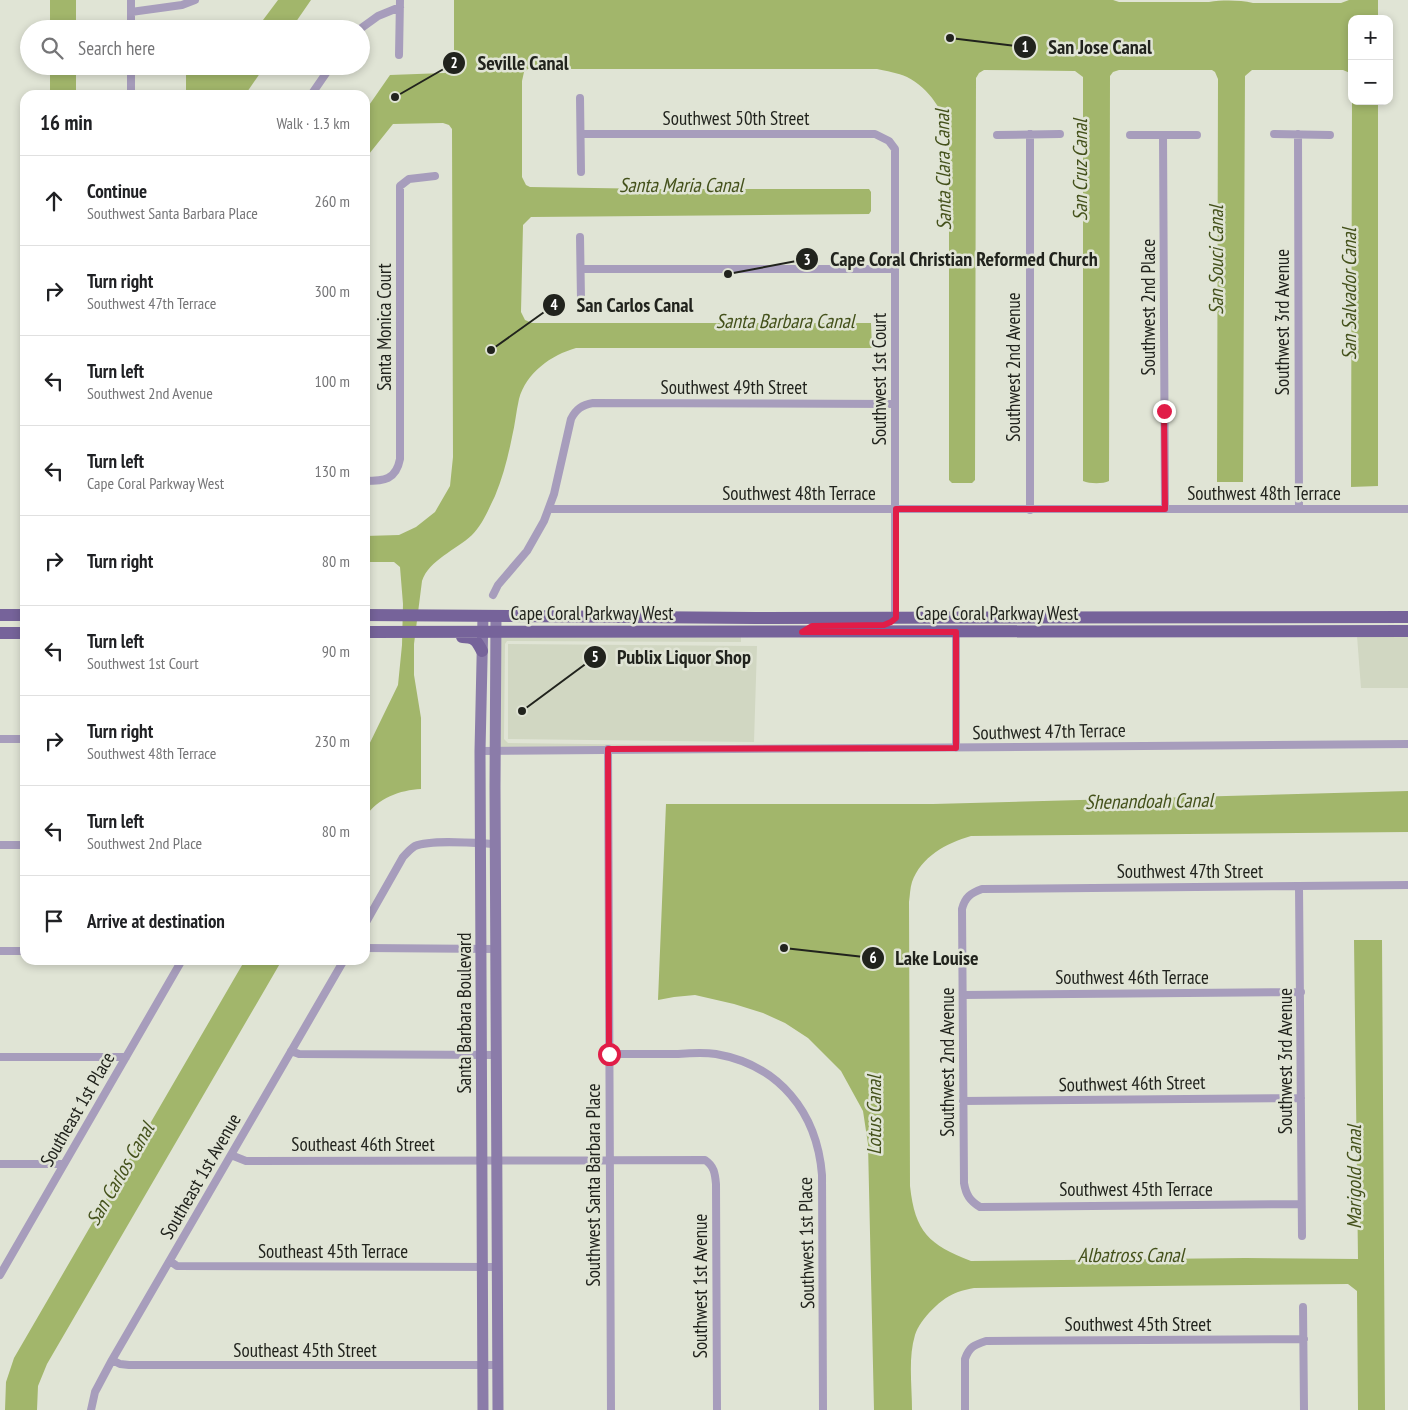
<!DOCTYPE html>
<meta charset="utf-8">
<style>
:root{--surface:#fff;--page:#f6f6f6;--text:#202124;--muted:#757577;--line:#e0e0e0}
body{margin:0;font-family:"PT Sans Narrow",sans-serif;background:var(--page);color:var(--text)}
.controls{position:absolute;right:15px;top:15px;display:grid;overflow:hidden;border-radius:10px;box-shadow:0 2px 8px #0003}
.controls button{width:45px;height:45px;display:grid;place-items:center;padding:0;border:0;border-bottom:1px solid var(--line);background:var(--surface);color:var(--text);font:25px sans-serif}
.stop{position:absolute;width:15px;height:15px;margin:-11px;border:4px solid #e11d48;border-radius:50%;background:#fff}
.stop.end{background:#e11d48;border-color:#fff;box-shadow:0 1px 5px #0008}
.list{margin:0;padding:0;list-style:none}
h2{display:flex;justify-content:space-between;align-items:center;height:65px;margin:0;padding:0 20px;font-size:21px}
h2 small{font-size:16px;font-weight:400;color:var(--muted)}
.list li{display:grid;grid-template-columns:32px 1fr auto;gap:15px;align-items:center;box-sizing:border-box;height:90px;padding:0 20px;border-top:1px solid var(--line)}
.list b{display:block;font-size:19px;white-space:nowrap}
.list p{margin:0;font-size:16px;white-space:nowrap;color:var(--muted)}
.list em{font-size:16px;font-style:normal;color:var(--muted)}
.icon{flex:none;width:28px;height:28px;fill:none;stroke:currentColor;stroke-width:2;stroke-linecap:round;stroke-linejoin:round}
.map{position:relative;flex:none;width:1408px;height:1410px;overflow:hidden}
.search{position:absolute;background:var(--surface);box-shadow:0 2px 8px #0003;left:20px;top:20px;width:350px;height:55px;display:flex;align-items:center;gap:12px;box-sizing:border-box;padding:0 18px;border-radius:28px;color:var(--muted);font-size:19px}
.panel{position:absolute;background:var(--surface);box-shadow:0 2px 8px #0003;left:20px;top:90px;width:350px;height:875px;border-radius:15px}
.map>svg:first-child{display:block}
</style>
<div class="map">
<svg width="1408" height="1410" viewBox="0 0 1408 1410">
<rect width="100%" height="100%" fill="#e0e4d5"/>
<path fill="#d1d7c2" d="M1408 635V688H1361L1357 636Z
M500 636H741V642L507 641 505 644 504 739 508 743 745 746 500 752Z
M508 644 757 646 754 742 508 739Z"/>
<path fill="#a2b66b" d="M50 0H76V29H50Z
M278 0H311L291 29H253L263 20Z
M454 0H1113L1119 2H1209C1223 0 1239 0 1253 3H1341L1349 0H1378V19H1352V81L1350 73 1343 70H1252L1245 76 1243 482H1217L1218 79 1215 72 1212 70H1119L1113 72 1110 76 1109 481C1103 484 1090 484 1083 481V77L1075 71 984 70 979 73 976 78 975 480 972 483H952L949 480V136C945 112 929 88 907 77 898 73 886 71 877 69H528L524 72 522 81V177L526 185 530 187 658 189H869L871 192V211L869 214 531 217 523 225 521 312 525 320 532 323H871L872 348H576C551 355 526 373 519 399 516 412 515 425 512 437 508 457 503 477 495 496 488 510 483 524 472 535 456 550 429 560 422 581L414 644V675L421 718V789C400 790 378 798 365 817V753L398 685 402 645 403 604 400 567 394 562H365V536L399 535 416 527 435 512 450 486 453 457 452 129 449 125 443 123 393 124 365 159V111L390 75 444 73 451 71 454 64Z
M50 66H76V95H50Z
M186 66H265L245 95H186Z
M1352 101H1378V486L1351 487Z
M1408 791V832L971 836C946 843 921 857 912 882 910 888 910 895 909 902L910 1186C915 1232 929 1245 971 1261L1245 1258 1358 1259 1354 940H1382L1385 1410H1358L1357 1291 1348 1284 974 1288C969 1289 963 1290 958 1292 942 1297 920 1319 915 1335 908 1358 912 1386 912 1410H874L868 1144 863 1111 841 1071 808 1038 785 1023 763 1013 734 1004 695 995 674 997 658 1000 666 804H933Z
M245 960H282L47 1364 38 1386 37 1410H5L6 1382 14 1358Z"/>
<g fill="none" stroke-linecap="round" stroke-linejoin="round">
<path stroke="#a79dbc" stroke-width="8" d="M131 0V29
M131 12 182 5 195 0
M360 29 378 16 400 7
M399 55 400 0
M131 95V66
M311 95 331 66
M580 98 581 172
M581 134H875L889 141 895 149V618
M1030 134V510
M1274 134 1330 135
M1298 134 1299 509
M997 135 1060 134
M1130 135H1197
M1163 135 1165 509
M580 237 581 299
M581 269H895
M365 481C384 481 396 480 400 459V186L409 179 435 176
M549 509H1408
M493 595 498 585 527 551 544 521 554 494 571 419C576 409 582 405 593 403L895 404
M956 632V748
M0 739H25
M608 749 611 1410
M480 751 1408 744
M0 845H25
M1299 887 1302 1236
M365 924 403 857C407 853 410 849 415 846 431 839 476 843 495 844
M365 948 496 949
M0 951H25
M963 995 1301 992
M291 1051 299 1054 496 1055
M609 1054C632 1054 655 1054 678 1054 690 1053 703 1052 716 1054 779 1065 817 1112 822 1175L823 1410
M0 1057H126
M963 1101 1301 1098
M231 1155 246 1161 705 1160C714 1166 715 1173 716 1184L717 1410
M0 1164H64
M1301 1204 980 1207C970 1201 966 1195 964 1183L962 909C965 897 971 893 982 889L1408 885
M170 1261 177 1266 497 1267
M0 1275 182 960
M1303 1307 1304 1410
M112 1360 120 1364 129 1365H498
M91 1410 95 1392 112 1360 344 960
M965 1410V1359C969 1347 974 1345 986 1341L1304 1339"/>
<path stroke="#8b7ca9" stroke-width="11" d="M483 616 480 751 483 1410
M496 616 495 787 498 1410"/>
<path stroke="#76639a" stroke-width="12" d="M0 615H25
M365 615 755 618 1408 617
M365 632 1408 631
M0 633H25
M462 637C475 637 477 641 482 651"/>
</g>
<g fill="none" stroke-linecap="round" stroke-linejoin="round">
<path stroke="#e11d48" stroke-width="6" d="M609 1054 608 749 956 748V632H802L812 626 884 625 891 622 896 618V509H1165L1164 411"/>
</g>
<g text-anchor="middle" stroke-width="5" stroke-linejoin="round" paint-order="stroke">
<g font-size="19" fill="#21231d" stroke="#e0e4d5">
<text x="736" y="125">Southwest 50th Street</text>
<text transform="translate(1148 307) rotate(-90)" y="7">Southwest 2nd Place</text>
<text transform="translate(1282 322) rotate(-90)" y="7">Southwest 3rd Avenue</text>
<text transform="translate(384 327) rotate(-90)" y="7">Santa Monica Court</text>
<text transform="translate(1013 367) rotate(-90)" y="7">Southwest 2nd Avenue</text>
<text transform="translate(879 379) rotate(-90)" y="7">Southwest 1st Court</text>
<text x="734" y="394">Southwest 49th Street</text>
<text x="799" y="500">Southwest 48th Terrace</text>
<text x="1264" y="500">Southwest 48th Terrace</text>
<text x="592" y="620">Cape Coral Parkway West</text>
<text x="997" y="620">Cape Coral Parkway West</text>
<text transform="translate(1049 731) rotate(-1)" y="7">Southwest 47th Terrace</text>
<text x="1190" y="878">Southwest 47th Street</text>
<text x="1132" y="984">Southwest 46th Terrace</text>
<text transform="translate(464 1013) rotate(-90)" y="7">Santa Barbara Boulevard</text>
<text transform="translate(1285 1061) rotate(-90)" y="7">Southwest 3rd Avenue</text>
<text transform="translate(947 1062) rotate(-90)" y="7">Southwest 2nd Avenue</text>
<text transform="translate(1132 1083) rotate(-1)" y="7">Southwest 46th Street</text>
<text transform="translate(77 1109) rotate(-60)" y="7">Southeast 1st Place</text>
<text x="363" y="1151">Southeast 46th Street</text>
<text transform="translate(200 1176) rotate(-60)" y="7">Southeast 1st Avenue</text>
<text transform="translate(593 1185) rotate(-90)" y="7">Southwest Santa Barbara Place</text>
<text x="1136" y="1196">Southwest 45th Terrace</text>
<text transform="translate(806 1243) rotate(-91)" y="7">Southwest 1st Place</text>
<text x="333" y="1258">Southeast 45th Terrace</text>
<text transform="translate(700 1286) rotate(-90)" y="7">Southwest 1st Avenue</text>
<text x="1138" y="1331">Southwest 45th Street</text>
<text x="305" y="1357">Southeast 45th Street</text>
</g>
<g font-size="20" font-style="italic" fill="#44511b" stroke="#e0e4d5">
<text transform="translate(943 170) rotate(-91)" y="7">Santa Clara Canal</text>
<text transform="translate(1080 170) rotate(-90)" y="7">San Cruz Canal</text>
<text x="681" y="192">Santa Maria Canal</text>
<text transform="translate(1216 260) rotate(-90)" y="7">San Souci Canal</text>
<text transform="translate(1349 294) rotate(-90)" y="7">San Salvador Canal</text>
<text x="785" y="328">Santa Barbara Canal</text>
<text transform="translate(1149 801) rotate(-1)" y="7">Shenandoah Canal</text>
<text transform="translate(874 1115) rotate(-90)" y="7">Lotus Canal</text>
<text transform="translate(120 1174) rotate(-60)" y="7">San Carlos Canal</text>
<text transform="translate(1354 1177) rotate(-90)" y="7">Marigold Canal</text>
<text x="1131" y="1262">Albatross Canal</text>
</g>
</g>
<path fill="none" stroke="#21231d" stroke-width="2" d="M950 38L1025 47M395 97L454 63M728 274L807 259M491 350L554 305M522 711L595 657M784 948L873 958"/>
<g fill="#21231d" stroke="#e0e4d5" stroke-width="2">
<circle cx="950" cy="38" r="5"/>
<circle cx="395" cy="97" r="5"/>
<circle cx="728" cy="274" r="5"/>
<circle cx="491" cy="350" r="5"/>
<circle cx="522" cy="711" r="5"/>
<circle cx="784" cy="948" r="5"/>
<circle cx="1025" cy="47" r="12"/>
<circle cx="454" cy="63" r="12"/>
<circle cx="807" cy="259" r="12"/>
<circle cx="554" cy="305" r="12"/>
<circle cx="595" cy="657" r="12"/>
<circle cx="873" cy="958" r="12"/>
</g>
<g font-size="15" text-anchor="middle" font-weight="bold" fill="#fff">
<text x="1025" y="52">1</text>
<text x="454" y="68">2</text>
<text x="807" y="265">3</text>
<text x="554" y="310">4</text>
<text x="595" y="662">5</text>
<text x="873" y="963">6</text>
</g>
<g font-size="20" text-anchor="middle" font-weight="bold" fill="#21231d" stroke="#e0e4d5" stroke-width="5" stroke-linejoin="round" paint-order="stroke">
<text x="1100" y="54">San Jose Canal</text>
<text x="523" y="70">Seville Canal</text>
<text x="964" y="266">Cape Coral Christian Reformed Church</text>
<text x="635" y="312">San Carlos Canal</text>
<text x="684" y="664">Publix Liquor Shop</text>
<text x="937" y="965">Lake Louise</text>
</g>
</svg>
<div class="controls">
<button>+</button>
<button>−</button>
</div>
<div class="stop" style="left:609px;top:1054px"></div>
<div class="stop end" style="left:1164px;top:411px"></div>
<div class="search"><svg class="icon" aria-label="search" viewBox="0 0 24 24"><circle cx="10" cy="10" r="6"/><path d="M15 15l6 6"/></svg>Search here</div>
<section class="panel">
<h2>16 min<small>Walk · 1.3 km</small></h2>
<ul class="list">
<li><svg class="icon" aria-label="ahead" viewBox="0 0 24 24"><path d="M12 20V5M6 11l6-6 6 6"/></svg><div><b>Continue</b><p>Southwest Santa Barbara Place</p></div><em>260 m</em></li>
<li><svg class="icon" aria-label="right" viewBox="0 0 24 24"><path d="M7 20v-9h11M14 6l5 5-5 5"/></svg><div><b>Turn right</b><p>Southwest 47th Terrace</p></div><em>300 m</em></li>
<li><svg class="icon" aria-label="left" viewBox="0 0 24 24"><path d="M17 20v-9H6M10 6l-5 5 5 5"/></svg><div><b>Turn left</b><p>Southwest 2nd Avenue</p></div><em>100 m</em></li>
<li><svg class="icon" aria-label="left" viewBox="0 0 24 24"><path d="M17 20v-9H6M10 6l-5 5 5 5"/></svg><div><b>Turn left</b><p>Cape Coral Parkway West</p></div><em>130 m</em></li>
<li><svg class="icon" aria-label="right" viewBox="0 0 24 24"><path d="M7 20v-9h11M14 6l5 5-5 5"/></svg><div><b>Turn right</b></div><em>80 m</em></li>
<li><svg class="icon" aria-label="left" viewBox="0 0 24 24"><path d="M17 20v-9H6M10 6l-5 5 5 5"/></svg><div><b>Turn left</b><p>Southwest 1st Court</p></div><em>90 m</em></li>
<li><svg class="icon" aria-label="right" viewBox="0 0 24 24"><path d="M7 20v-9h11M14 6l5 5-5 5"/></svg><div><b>Turn right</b><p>Southwest 48th Terrace</p></div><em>230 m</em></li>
<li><svg class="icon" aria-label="left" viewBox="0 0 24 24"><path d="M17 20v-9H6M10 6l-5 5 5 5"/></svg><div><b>Turn left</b><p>Southwest 2nd Place</p></div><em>80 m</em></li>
<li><svg class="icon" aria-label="arrive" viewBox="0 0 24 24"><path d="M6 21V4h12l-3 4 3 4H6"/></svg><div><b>Arrive at destination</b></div></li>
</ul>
</section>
</div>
